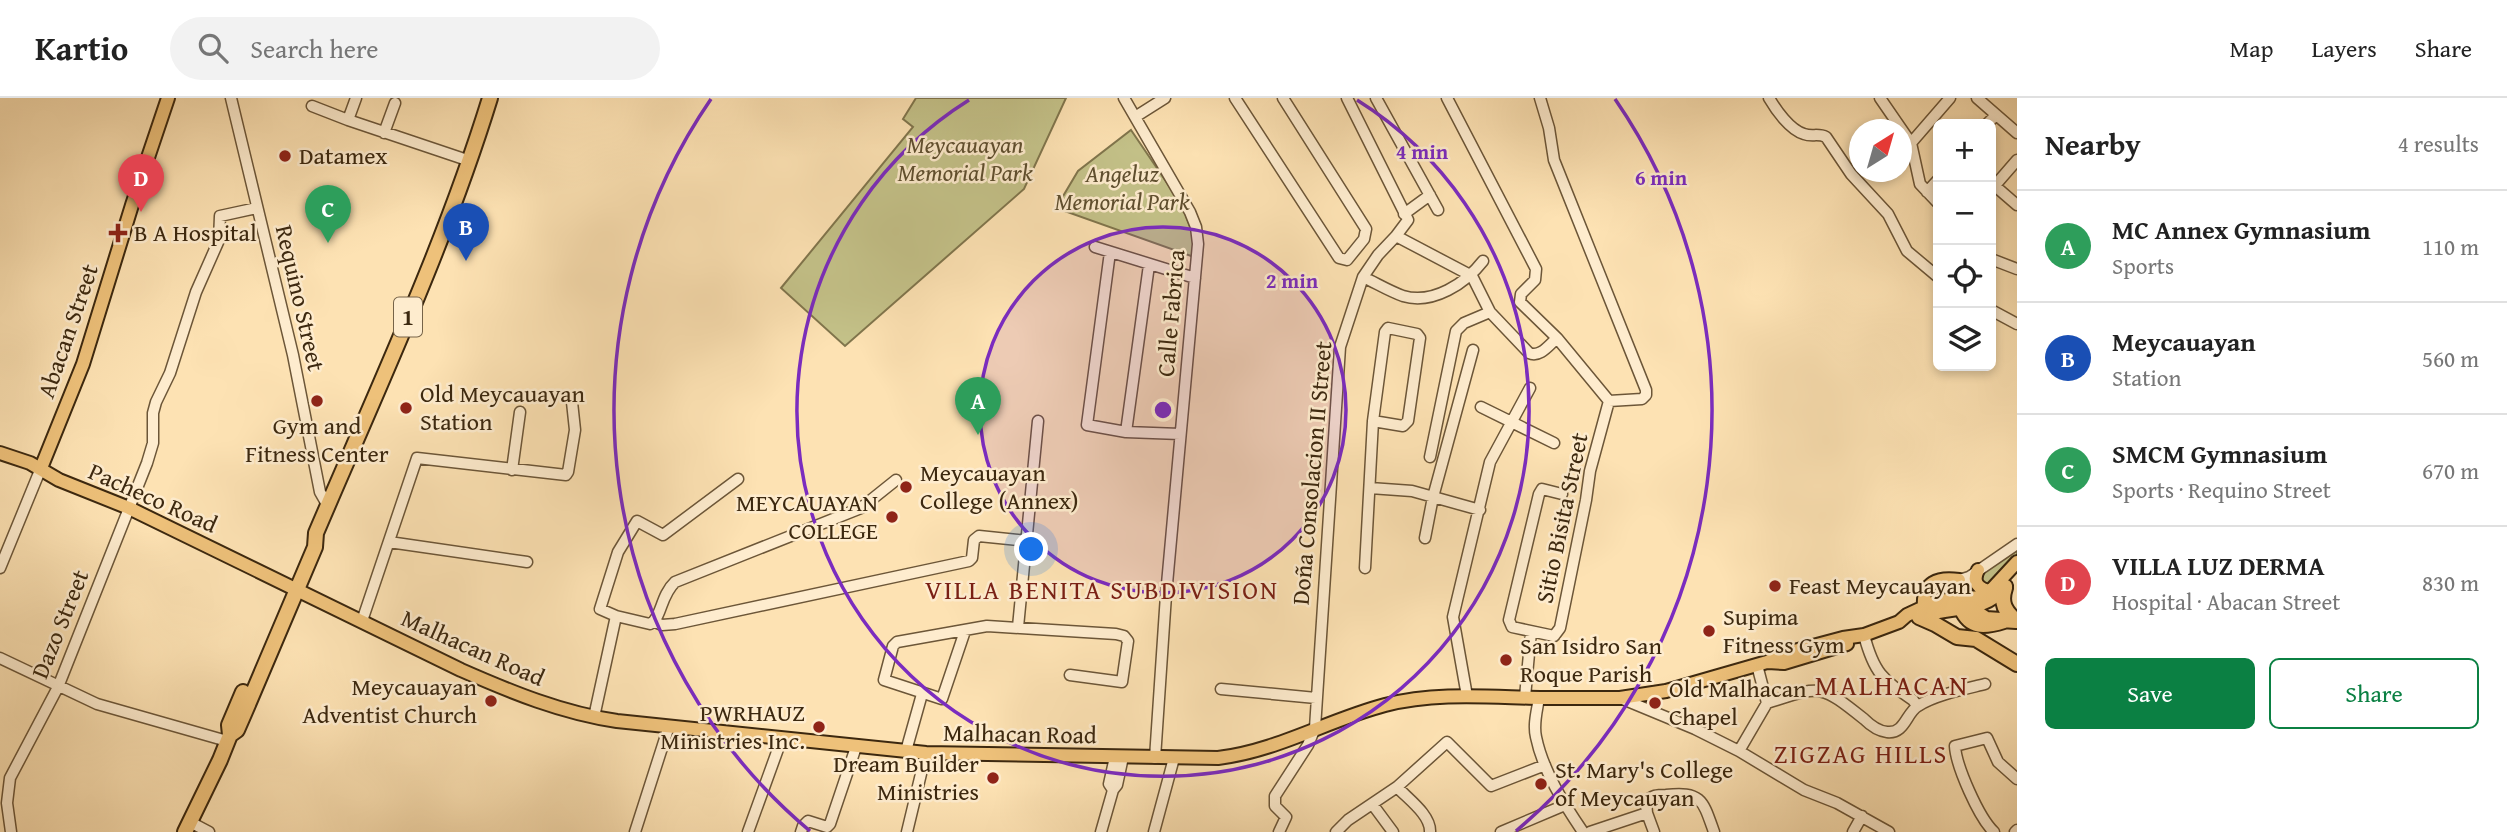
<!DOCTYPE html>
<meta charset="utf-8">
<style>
:root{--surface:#fff;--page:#f2f2f2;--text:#222;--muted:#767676;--line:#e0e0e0;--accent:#0b8043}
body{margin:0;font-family:"Gentium Book Plus",serif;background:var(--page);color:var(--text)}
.controls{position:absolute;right:21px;top:21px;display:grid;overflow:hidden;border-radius:10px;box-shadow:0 4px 10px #0003}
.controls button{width:63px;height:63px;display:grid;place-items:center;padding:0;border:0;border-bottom:2px solid var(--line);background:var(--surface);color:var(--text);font:35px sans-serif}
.compass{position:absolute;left:1849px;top:21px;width:63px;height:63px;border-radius:50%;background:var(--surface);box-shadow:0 4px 10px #0003;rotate:37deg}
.you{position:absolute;left:1032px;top:452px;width:24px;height:24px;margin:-18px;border:5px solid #fff;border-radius:50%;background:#1a73e8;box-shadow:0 0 0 10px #1a73e833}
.badge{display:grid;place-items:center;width:46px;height:46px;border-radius:50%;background:var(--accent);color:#fff;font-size:23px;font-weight:700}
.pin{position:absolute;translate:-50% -58px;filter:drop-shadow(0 2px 4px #0008)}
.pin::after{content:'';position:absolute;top:37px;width:24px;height:21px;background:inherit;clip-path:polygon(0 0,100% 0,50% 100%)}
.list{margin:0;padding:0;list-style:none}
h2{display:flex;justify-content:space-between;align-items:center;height:91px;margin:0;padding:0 28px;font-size:30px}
h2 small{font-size:23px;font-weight:400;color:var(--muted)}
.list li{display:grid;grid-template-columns:46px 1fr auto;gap:21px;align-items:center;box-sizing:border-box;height:112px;padding:0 28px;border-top:2px solid var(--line)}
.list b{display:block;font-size:26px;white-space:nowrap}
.list p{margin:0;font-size:23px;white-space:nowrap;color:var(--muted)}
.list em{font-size:23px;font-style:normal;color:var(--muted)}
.actions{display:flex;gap:14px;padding:21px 28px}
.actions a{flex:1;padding:16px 0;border:2px solid var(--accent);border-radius:10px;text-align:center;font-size:24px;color:var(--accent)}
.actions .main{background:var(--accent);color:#fff}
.icon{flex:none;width:38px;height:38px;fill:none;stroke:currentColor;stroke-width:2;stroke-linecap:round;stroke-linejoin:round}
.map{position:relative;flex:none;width:2017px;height:734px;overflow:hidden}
header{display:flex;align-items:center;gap:42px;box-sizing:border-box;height:98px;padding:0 35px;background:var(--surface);border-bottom:2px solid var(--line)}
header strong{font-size:33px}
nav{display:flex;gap:38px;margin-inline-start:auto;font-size:24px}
.search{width:490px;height:63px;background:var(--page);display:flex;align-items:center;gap:18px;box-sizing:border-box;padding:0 24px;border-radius:38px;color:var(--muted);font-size:26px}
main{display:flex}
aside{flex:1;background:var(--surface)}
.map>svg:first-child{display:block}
</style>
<header>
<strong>Kartio</strong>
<div class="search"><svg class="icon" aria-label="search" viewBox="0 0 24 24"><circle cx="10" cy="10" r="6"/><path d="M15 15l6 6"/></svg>Search here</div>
<nav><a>Map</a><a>Layers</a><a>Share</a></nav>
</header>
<main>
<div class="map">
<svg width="2017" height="734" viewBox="0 0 2017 734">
<rect width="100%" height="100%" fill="#fde2b3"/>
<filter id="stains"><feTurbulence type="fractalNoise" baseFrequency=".00286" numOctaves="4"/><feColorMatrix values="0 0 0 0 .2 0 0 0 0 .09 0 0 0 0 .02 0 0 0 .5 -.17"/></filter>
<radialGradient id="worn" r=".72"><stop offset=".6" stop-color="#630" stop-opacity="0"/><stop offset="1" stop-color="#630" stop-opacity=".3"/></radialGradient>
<path fill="#c4c289" stroke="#80754c" stroke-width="2" d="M916 0H1066L1024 91 845 248 781 190 913 29 903 21Z
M1131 32 1182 107 1193 137 1194 159 1056 110 1078 73Z
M2017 451V459L1989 486 1984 487 1979 478 1982 475Z"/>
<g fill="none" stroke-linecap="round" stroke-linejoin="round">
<g stroke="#6c5638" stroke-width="13">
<path id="minor" d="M231 0 293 257 320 394 328 408
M1124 0 1190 114 1196 129 1198 146 1166 497 1155 660
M1235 0 1339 160 1347 162 1364 141 1366 131 1283 0
M1347 0 1408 122 1396 138
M1376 0 1438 112
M1447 0 1536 171 1535 182 1521 196 1520 204 1557 240 1609 303 1642 301 1646 297V292L1554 62 1549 30 1540 0
M1769 0C1776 12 1790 32 1804 36 1812 39 1818 35 1826 39L1851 76 1888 116 1907 153 1938 179
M1880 0 1911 45 1920 86 1938 105
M1977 0 2017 35
M312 8 348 22 470 63
M1135 19 1165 0
M348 22 356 0
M1987 26 1996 17
M384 35 395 5
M1911 45 1950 0
M1995 88 2017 107
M1991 92 2017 62
M1927 94 1938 82
M1404 116 1430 97
M1095 149 1195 180
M1110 154 1087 327 1126 334 1180 336
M1991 161 2017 171
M1363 179C1376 185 1389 193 1403 198 1433 207 1466 185 1483 163
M1991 212 2017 226
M1481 309 1554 345
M1126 334 1149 167
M1430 359 1456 233 1464 225 1490 214
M512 372 520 314
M1370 390 1412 393 1480 412
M1562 396 1542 391 1539 396 1509 522 1512 529 1554 538 1560 530 1586 402 1590 373 1609 303
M1425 440 1433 399 1473 252
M389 444 527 464
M0 470 41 370
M1365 470 1373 323 1385 234 1388 230 1417 236 1420 240 1408 323 1403 328 1373 323
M1958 502 1959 482 1969 479 2017 446
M616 518 600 511 618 454 637 423 663 437 738 381
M362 523 417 360 566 377 568 374 575 332 572 304
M655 524 662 527 675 526 969 463 972 460 974 442 979 438 1027 443
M1018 529 1038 323
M965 533 942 601 884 582 893 548 897 544 987 528 1116 536 1124 538 1128 543 1122 584 1070 577
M1864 537C1874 575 1882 581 1913 602L1917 608
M0 560 97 606 227 643
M1221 591 1316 600
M1467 598 1453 519 1490 364 1530 290
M1525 599 1531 534
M1539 600C1537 613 1533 626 1536 639 1543 673 1564 706 1583 734
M1620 600 1695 631 1739 653 1804 692 1837 705 1889 734
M1767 605C1821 588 1819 585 1864 621 1870 627 1878 633 1887 634 1905 636 1906 615 1918 608 1935 597 1965 591 1985 586
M594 619 616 518 650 526C662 520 660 498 675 484L861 410 896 382
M906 653 922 596
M1739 653 1767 605 1757 567
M1397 689C1408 701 1431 717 1430 734
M1113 692 1109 686 1115 659
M1373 707 1393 734
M1647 715 1654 734
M190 724 209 734
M11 734 7 705 10 680 58 589 147 365 153 345V315L156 304 170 275 196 194 219 142 220 118 257 110
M635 734 669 628
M748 734 782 640
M801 734 803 728 808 723 827 729 830 726 856 649
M907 734 926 655
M1101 734 1113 692 1117 687 1123 659
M1154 734 1174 660
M1279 734 1286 719 1275 708V698L1308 647 1315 630 1340 249 1363 179 1378 157 1396 138 1472 178 1490 214 1529 255C1540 260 1549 247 1557 240
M1336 734 1348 722 1397 689 1447 644 1491 688 1545 667
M1501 734 1565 707
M1590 734 1647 715 1646 704C1652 697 1657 697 1666 697 1702 693 1703 703 1714 734
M1853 734 1862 718
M1994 734C1979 720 1956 668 1955 648L1987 640 1998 664 2017 681
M2015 734 2017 732"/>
</g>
<g stroke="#3c280f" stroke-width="16">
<path id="major" d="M0 355 30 365 59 382 129 410 461 572C511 594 562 615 617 623L926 655 1218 660C1277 653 1328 622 1385 607 1436 594 1488 599 1540 600 1567 600 1593 600 1620 600L1666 593 1767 564 1783 556 1843 540 1864 537 1899 524 1907 517 1937 503 1980 499 1992 491 2017 464
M41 370 83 266 132 107 168 0
M1978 472C1972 484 1978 491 1990 493
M1924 509C1922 484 1938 479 1959 482
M1921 519C1952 506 1982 518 2006 488
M1768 564 1784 565 1847 546"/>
</g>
<g stroke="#3c280f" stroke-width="18">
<path id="highway" d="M2005 490C2000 505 2005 514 2017 523
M1961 510C1970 531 1985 529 2004 523
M1969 510 1986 521 2016 523
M1919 519 1935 526 1957 539 1976 541 2017 566
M230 637 237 632 244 616 315 449 316 435C377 292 444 149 490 0
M185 734 220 662 230 637 229 627 243 594"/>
</g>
<use href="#minor" stroke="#feecce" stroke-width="10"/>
<use href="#major" stroke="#eec17a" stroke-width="12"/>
<use href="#highway" stroke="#eec17a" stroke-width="14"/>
</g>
<circle cx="1163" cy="312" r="183" fill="#7b2cbf" fill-opacity=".12"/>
<g fill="none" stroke="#7b2cbf" stroke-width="3.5">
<circle cx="1163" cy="312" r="183"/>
<path d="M1357 2A366 366 0 1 1 969 2"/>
<path d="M810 733A549 549 0 0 1 711 1M1615 1A549 549 0 0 1 1516 733"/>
</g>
<g fill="#8f2418" stroke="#feecce" stroke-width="2.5">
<circle cx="285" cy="58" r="7"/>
<path d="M114.5 124.5h7v7h7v7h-7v7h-7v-7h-7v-7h7z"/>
<circle cx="317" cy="303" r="7"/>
<circle cx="406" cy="310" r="7"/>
<circle cx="906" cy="389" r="7"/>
<circle cx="892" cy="419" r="7"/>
<circle cx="1775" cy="488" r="7"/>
<circle cx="1709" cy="533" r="7"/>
<circle cx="1506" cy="562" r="7"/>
<circle cx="491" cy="603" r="7"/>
<circle cx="1655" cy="605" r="7"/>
<circle cx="819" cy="629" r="7"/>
<circle cx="993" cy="680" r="7"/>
<circle cx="1541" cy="686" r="7"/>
</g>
<g text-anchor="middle" stroke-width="5" stroke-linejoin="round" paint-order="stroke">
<rect fill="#feecce" stroke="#766348" stroke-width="2" x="394" y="199.5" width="28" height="39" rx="5"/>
<g font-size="23" font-weight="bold" fill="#3c280f">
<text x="408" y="227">1</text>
</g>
<g font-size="24" font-style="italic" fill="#5e4e2e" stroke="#feecce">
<text x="965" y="55">Meycauayan<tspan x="965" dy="28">Memorial Park</tspan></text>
<text x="1122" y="84">Angeluz<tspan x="1122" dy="28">Memorial Park</tspan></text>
</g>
<g font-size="24" fill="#3c280f" stroke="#feecce" text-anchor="start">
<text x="299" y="66">Datamex</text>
<text x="134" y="143">B A Hospital</text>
<text x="420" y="304">Old Meycauayan<tspan x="420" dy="28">Station</tspan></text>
<text x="317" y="336" text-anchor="middle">Gym and<tspan x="317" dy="28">Fitness Center</tspan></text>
<text x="920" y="383">Meycauayan<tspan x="920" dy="28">College (Annex)</tspan></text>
<text x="878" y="413" text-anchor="end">MEYCAUAYAN<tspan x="878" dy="28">COLLEGE</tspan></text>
<text x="1789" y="496">Feast Meycauayan</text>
<text x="1723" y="527">Supima<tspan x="1723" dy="28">Fitness Gym</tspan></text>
<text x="1520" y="556">San Isidro San<tspan x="1520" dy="28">Roque Parish</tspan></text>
<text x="477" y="597" text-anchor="end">Meycauayan<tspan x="477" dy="28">Adventist Church</tspan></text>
<text x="1669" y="599">Old Malhacan<tspan x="1669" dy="28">Chapel</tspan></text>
<text x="805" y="623" text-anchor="end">PWRHAUZ<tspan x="805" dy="28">Ministries Inc.</tspan></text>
<text x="979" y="674" text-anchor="end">Dream Builder<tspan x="979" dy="28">Ministries</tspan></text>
<text x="1555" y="680">St. Mary's College<tspan x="1555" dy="28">of Meycauyan</tspan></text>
</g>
<g font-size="24" fill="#3c280f" stroke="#feecce">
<text transform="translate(300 200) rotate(77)" y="8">Requino Street</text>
<text transform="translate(1171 215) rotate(-85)" y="8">Calle Fabrica</text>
<text transform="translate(68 233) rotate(-71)" y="8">Abacan Street</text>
<text transform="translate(1312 375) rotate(-85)" y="8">Doña Consolacion II Street</text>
<text transform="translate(153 400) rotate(24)" y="8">Pacheco Road</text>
<text transform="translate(1562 420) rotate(-78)" y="8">Sitio Bisita Street</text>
<text transform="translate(60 526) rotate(-68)" y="8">Dazo Street</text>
<text transform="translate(473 550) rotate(24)" y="8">Malhacan Road</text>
<text transform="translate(1020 636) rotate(1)" y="8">Malhacan Road</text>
</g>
<g font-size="26" letter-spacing="2" fill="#7a1f14" stroke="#feecce">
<text x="1102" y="501">VILLA BENITA SUBDIVISION</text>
<text x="1861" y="665">ZIGZAG HILLS</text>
</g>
<g font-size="28" letter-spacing="2" fill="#7a1f14" stroke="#feecce">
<text x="1892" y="597">MALHACAN</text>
</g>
</g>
<circle cx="1163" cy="312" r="10" fill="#7b2cbf" stroke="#feecce" stroke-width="3.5"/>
<g font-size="21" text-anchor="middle" font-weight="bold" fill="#7b2cbf" stroke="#feecce" stroke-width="5" stroke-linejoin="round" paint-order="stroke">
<text x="1422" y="61">4 min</text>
<text x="1661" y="87">6 min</text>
<text x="1292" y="190">2 min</text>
</g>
<rect width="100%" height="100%" filter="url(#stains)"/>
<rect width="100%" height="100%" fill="url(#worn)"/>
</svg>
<div class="controls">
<button>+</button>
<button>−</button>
<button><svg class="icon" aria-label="locate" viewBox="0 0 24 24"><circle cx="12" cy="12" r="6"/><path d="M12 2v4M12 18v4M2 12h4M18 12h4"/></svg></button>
<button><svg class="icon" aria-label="layers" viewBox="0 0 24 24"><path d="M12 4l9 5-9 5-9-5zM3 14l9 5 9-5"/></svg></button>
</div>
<svg class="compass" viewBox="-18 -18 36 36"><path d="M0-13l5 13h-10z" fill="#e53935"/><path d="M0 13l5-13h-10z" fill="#767676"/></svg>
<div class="you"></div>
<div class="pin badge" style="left:978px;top:337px;background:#2e9e5b">A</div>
<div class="pin badge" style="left:466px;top:163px;background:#1a4fb4">B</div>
<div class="pin badge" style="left:328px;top:145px;background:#2e9e5b">C</div>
<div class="pin badge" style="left:141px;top:114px;background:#e0444e">D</div>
</div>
<aside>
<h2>Nearby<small>4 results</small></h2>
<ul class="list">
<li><span class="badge" style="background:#2e9e5b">A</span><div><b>MC Annex Gymnasium</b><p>Sports</p></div><em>110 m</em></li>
<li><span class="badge" style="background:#1a4fb4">B</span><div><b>Meycauayan</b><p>Station</p></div><em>560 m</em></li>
<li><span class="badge" style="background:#2e9e5b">C</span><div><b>SMCM Gymnasium</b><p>Sports · Requino Street</p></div><em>670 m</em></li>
<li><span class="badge" style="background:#e0444e">D</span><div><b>VILLA LUZ DERMA</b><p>Hospital · Abacan Street</p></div><em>830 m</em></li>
</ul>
<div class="actions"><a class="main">Save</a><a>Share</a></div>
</aside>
</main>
